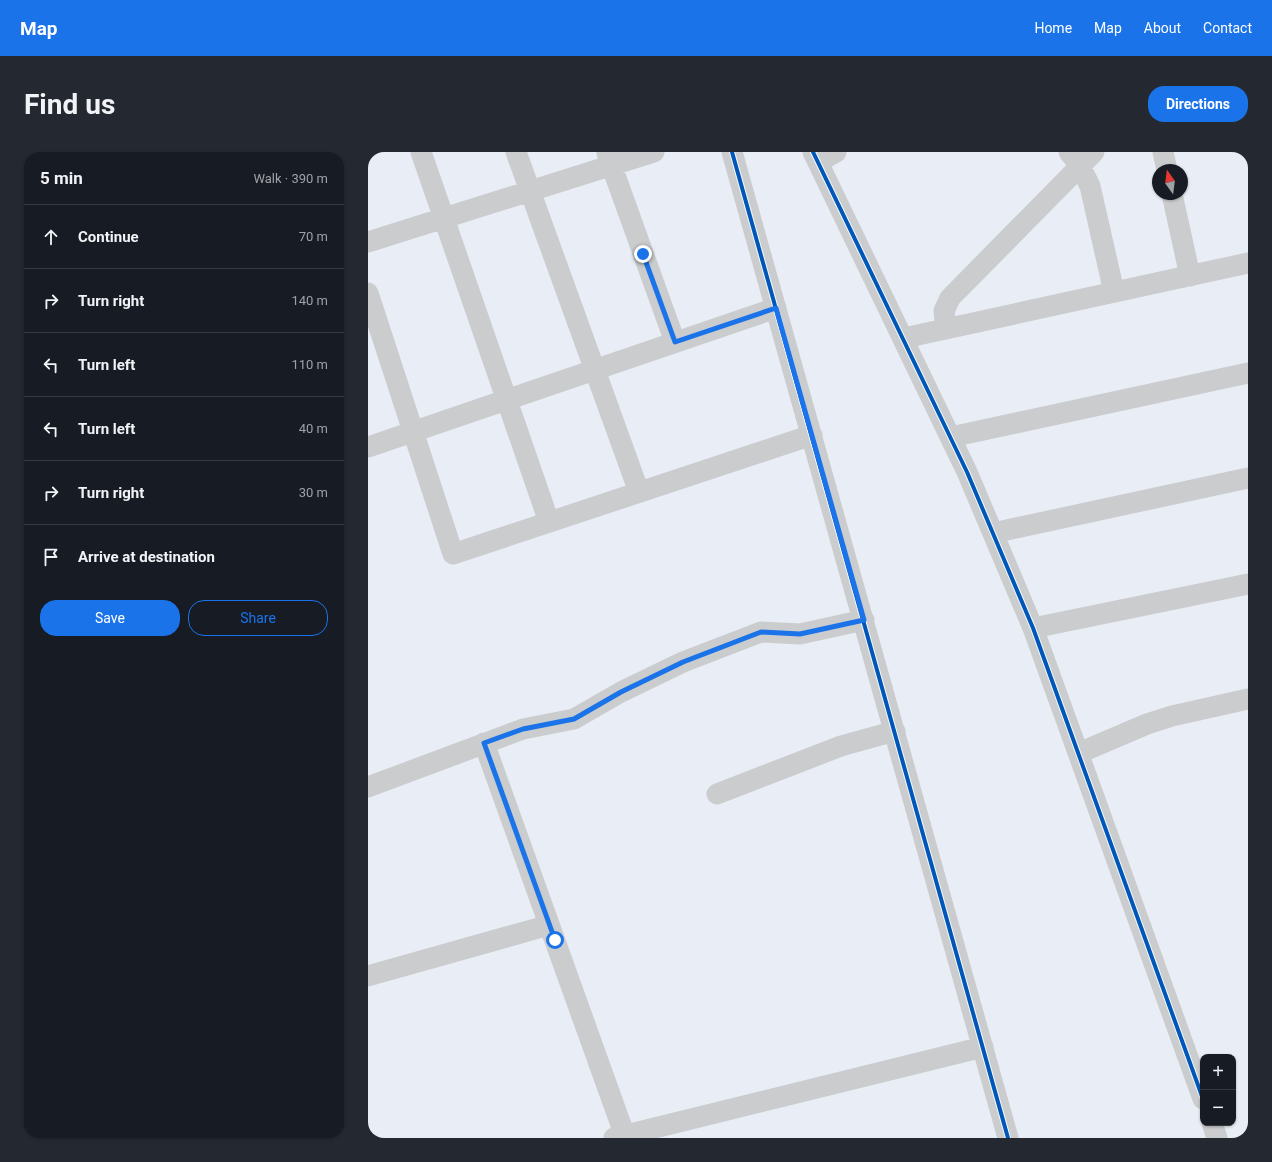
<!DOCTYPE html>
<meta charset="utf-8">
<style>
:root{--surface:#171b24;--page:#242831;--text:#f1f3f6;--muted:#9ea1a6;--line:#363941;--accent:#1a73e8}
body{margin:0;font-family:Roboto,sans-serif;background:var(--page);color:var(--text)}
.controls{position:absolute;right:12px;bottom:12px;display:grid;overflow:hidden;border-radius:8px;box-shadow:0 1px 3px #0004}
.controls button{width:36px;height:36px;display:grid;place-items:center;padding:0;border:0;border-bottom:1px solid var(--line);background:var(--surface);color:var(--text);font:20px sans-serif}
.compass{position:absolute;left:784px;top:12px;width:36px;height:36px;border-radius:50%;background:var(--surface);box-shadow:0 1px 3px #0004;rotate:346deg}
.stop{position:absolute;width:12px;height:12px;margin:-9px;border:3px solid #1a73e8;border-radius:50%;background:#fff}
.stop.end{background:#1a73e8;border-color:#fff;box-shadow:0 1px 4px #0008}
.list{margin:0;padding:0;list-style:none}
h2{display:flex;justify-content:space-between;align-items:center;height:52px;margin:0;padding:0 16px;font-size:17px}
h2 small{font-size:13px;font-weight:400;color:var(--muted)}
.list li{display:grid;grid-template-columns:26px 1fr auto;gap:12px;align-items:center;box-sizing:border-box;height:64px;padding:0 16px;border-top:1px solid var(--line)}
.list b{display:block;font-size:15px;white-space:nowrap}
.list em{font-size:13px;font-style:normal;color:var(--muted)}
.actions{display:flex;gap:8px;padding:12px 16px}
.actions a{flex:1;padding:9px 0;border:1px solid var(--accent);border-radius:16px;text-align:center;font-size:14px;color:var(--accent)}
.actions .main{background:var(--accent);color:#fff}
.icon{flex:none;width:22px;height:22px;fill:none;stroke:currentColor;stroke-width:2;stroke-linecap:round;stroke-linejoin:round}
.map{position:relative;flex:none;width:880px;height:986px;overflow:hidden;border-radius:16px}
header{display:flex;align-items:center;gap:24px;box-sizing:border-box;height:56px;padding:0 20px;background:var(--accent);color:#fff}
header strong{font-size:19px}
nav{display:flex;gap:22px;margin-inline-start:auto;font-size:14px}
.intro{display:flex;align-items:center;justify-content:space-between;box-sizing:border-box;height:96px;padding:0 24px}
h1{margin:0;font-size:28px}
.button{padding:10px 18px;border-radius:16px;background:var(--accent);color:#fff;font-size:14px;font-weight:700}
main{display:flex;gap:24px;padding:0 24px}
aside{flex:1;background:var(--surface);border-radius:16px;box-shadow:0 1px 3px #0004}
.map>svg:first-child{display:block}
</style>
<header>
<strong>Map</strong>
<nav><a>Home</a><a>Map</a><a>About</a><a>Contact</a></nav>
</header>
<div class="intro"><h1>Find us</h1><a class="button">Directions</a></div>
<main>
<aside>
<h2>5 min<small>Walk · 390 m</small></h2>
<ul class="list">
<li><svg class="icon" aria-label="ahead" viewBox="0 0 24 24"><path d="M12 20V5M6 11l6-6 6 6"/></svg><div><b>Continue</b></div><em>70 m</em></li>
<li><svg class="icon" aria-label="right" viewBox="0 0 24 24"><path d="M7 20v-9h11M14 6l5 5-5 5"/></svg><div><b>Turn right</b></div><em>140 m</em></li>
<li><svg class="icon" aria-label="left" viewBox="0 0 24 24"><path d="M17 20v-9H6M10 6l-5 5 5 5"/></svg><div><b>Turn left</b></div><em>110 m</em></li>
<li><svg class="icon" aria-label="left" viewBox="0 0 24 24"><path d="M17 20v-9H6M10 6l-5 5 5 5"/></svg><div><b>Turn left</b></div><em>40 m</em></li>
<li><svg class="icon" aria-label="right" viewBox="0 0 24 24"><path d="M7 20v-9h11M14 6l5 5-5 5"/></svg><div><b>Turn right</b></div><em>30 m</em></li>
<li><svg class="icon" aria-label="arrive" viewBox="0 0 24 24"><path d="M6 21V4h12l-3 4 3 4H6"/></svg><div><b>Arrive at destination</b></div></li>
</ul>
<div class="actions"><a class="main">Save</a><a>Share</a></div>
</aside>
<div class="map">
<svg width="880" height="986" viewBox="0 0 880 986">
<rect width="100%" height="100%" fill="#e8edf6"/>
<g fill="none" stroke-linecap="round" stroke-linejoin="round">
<path stroke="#cbccce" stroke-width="21" d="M53 0 181 370
M148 0 271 340
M364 0 640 986
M445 0 599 320 665 476 835 947
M701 0 712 14 722 34 746 140
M795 0 799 18
M239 1 307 190
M450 10 468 0
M804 42 822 124
M0 90 286 0
M0 141 85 402 444 283
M578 177 576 159 582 146 726 0
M536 186 880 111
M583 285 880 221
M0 295 408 156
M625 381 880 326
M665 476 880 432
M116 591 257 984
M711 601 779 572 804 564 880 547
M0 635 155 577 206 567 253 540 315 510 393 480 432 482 496 468
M349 642 473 594 527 579
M0 824 181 773
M844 971 849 986
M246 986 615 895"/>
<g stroke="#f5f9fe" stroke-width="6">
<path id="cycleway" d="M364 0 640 986
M445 0 599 320 665 476 835 947"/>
</g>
<use href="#cycleway" stroke="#0057b8" stroke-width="4"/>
</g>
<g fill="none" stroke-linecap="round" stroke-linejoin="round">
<path stroke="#1a73e8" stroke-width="5" d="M187 788 116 591 155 577 206 567 253 540 315 510 393 480 432 482 496 468 408 156 307 190 275 102"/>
</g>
</svg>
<div class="controls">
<button>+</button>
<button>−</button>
</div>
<svg class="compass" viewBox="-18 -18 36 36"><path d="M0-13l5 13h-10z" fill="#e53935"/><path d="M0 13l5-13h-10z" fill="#9ea1a6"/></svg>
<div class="stop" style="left:187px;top:788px"></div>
<div class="stop end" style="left:275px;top:102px"></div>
</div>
</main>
